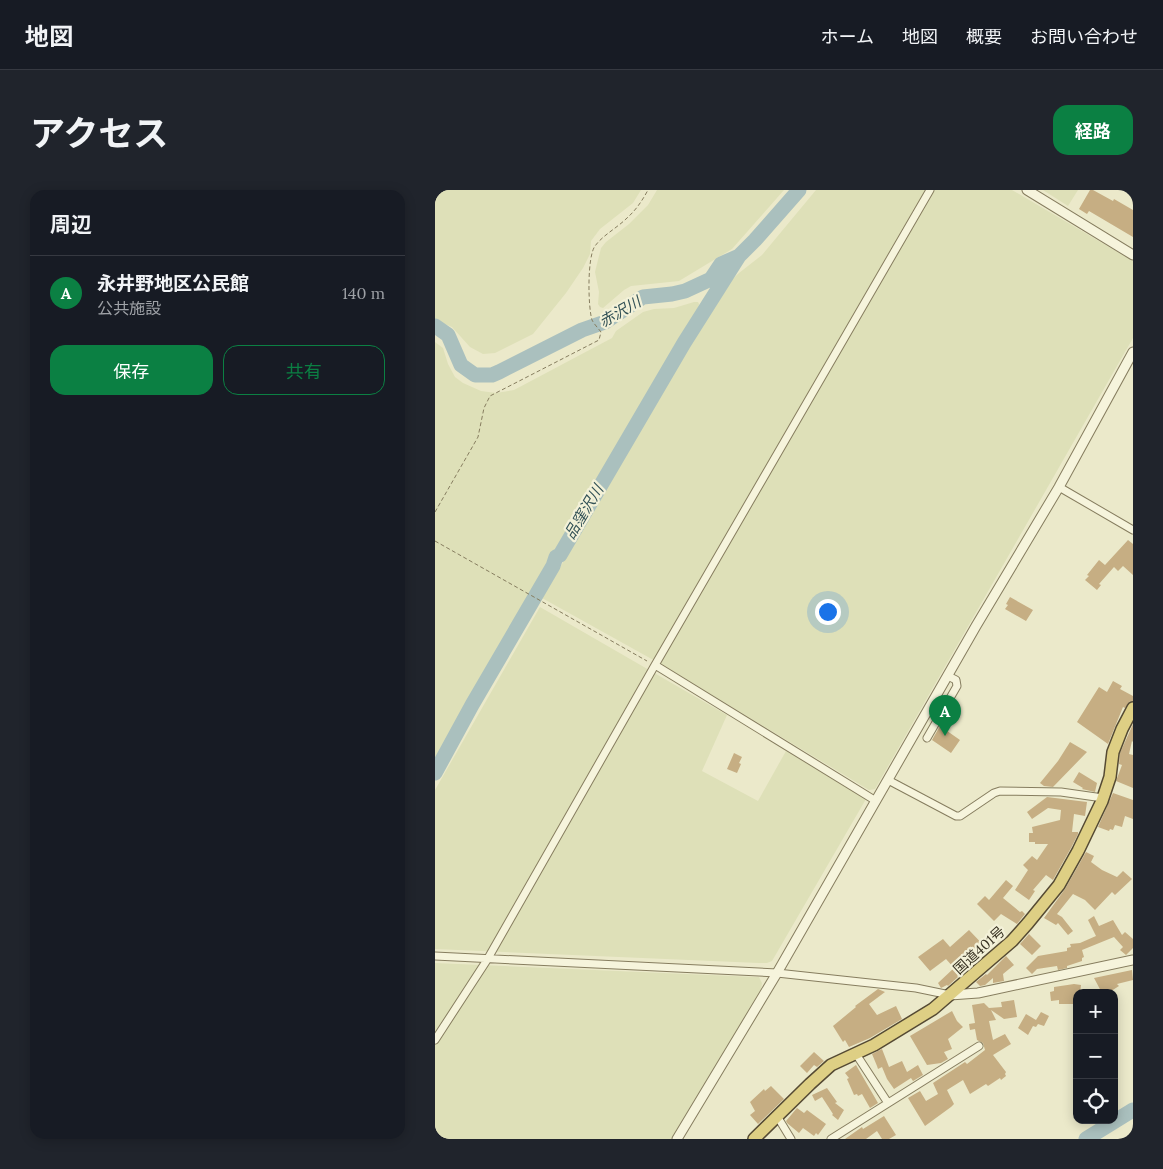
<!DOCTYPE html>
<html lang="ja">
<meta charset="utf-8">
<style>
:root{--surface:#171b24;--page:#20242c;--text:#f1f3f6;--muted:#9ea1a6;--line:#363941;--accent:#0b8043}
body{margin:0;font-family:Lora,"Noto Sans JP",serif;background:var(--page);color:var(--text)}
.controls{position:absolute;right:15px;bottom:15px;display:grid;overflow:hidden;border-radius:10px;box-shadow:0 2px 12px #0003}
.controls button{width:45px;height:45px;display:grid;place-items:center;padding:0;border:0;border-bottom:1px solid var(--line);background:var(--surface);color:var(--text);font:25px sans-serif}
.you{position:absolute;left:392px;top:421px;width:18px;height:18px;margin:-12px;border:4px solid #fff;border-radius:50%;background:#1a73e8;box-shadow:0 0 0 8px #1a73e833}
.badge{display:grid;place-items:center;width:32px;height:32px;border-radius:50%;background:var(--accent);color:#fff;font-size:16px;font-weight:700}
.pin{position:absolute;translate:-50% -41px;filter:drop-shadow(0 1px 2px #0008)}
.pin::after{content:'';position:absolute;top:26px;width:18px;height:15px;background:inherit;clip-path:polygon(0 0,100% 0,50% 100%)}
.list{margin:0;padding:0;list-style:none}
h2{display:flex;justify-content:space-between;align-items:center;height:65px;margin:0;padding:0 20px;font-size:21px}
h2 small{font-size:16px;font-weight:400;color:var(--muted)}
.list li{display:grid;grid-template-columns:32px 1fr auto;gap:15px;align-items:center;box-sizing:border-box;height:75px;padding:0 20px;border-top:1px solid var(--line)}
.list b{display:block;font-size:19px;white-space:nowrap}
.list p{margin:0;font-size:16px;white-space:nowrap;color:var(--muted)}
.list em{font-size:16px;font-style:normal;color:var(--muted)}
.actions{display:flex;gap:10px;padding:15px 20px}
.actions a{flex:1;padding:11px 0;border:1px solid var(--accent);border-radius:15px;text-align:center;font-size:18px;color:var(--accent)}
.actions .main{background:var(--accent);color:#fff}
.icon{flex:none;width:28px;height:28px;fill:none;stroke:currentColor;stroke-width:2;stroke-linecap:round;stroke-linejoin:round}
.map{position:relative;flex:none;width:698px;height:949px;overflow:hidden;border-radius:15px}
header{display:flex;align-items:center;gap:30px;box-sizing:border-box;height:70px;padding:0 25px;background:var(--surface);border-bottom:1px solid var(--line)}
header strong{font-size:24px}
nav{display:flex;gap:28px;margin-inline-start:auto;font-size:18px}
.intro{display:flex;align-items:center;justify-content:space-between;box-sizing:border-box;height:120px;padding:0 30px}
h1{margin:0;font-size:35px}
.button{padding:12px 22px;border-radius:15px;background:var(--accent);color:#fff;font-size:18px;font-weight:700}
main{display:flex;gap:30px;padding:0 30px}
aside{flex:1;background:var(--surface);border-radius:15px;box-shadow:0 2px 12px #0003}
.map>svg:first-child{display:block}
</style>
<header>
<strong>地図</strong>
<nav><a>ホーム</a><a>地図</a><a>概要</a><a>お問い合わせ</a></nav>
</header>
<div class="intro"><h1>アクセス</h1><a class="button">経路</a></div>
<main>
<aside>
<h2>周辺<small></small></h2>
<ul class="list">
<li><span class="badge">A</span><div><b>永井野地区公民館</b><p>公共施設</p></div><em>140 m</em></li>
</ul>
<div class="actions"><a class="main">保存</a><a>共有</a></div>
</aside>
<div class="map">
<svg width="698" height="949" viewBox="0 0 698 949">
<rect width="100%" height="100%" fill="#ebe9ca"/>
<path fill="#dee0b8" d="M0 0H206L198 13 165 39 156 51 155 64 148 78 131 103 98 144 60 163 48 164 35 157 17 137 0 130Z
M222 0H349L297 59 244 91 196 96 189 100 168 118 165 117 163 114 164 102 160 82 166 58 171 52 194 34 213 15Z
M381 0H577L698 71V148L440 599 434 600 231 477 107 408 290 96 304 83 327 65Z
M608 0H643L633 16Z
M259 112H263L264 114 263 124 0 576V152L8 158 13 174 20 187 28 193 46 201 61 203 79 200 177 148 181 141 208 122 219 119 239 118Z
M105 417 292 525 267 581 323 611 351 561 431 609 337 771 332 773H324L0 759V600Z
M0 773 320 787H324L327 793 326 800 236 949H0Z"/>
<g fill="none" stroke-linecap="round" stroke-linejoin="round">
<path stroke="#aac0be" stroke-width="15" d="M0 136 13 145 26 175 40 185H57L64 182 147 140 170 132 208 107 237 104 250 101 276 89 286 74 304 66 320 50 364 0
M0 583 37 515 118 376 121 367 125 365 249 153 304 66
M651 949 698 920"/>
</g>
<path fill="#c6ae83" d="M655 0H658L678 11 679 9 698 20V47L654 21 652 24 644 19Z
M693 350 698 354V385L688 376 683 381 679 377 664 394 666 395 662 400 650 390 654 386 652 385 664 370 670 375Z
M575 407 598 420 591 431 570 419 573 415 571 414Z
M678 491 687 496 685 499 698 506V511L694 512 690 518 688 517 673 554 642 532 664 497 672 502Z
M698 534V552L697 551 694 564 698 565V598L681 591 687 575 684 574 685 563Z
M505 536 525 550 516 563 497 550Z
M635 552 652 562 618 597 609 596 605 593 623 571Z
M299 563 307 567 304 573 306 574 302 583 292 579Z
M644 582 662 593 660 602 647 599 648 598 638 592Z
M678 603 698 610V629L690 626 687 637 680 635 678 640 675 639 674 641 663 637Z
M612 607 652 612 650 626 639 624 637 642H643V644L636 658 618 690 611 685 598 700 600 701 594 710 580 700 593 680 588 675 597 666 602 670 613 654H600V652H594V643H598L597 637 625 630 626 620 613 618 597 629 592 622Z
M651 662 659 666 656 672 667 680 682 687 688 681 697 689 680 705 677 702 660 720 650 710 638 704 622 724 627 727 638 741 633 745 623 733 621 735 609 728 630 699Z
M571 690 578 696 568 708 585 722 587 721 590 724 582 734 566 724 559 731 542 714 550 706 554 710Z
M659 726 664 736 678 730 687 745 690 742 698 749V758L691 765 685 760 688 757 679 747 647 760 649 767 647 768V771L632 776V778L623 780 622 776 602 779 597 784 591 778 603 766 632 761V758L636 757 635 754 645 753 661 746 653 730Z
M534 740 553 760 536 776 535 775 522 786 523 787 513 796 512 795 506 798 503 793 519 778 511 769 495 781 483 767 508 749 515 757Z
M594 744 606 756 597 765 585 754Z
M571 766 579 775 568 784 569 791 558 793V788L550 795 545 796 541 792 551 784 552 785Z
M697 780 698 790 682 794 684 796 673 803H667L659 788Z
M639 794 646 795 645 803H642V814H624V810L616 811 615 802 619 801V797Z
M443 799 450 802 434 814 442 825 461 816 467 829 435 848 414 857 410 850 408 852 398 836 421 817 420 816Z
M579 810 582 827 569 829 556 820 561 830 554 831 558 850 570 844 576 854 558 865 571 882 570 884 571 886 566 890 565 888 553 896 551 894 535 904 528 890 512 900 519 914 516 917 490 936 473 908 485 901 491 911 503 904 498 893 530 872 532 874 550 860 548 853 542 850 540 839 535 840 534 834 540 833 537 815 549 813 554 818 567 817 566 812Z
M517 821 522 831 528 837 513 849 517 859 509 862 513 869 506 873 492 875 475 846Z
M606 822 614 826 609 836 603 834 601 837 598 836 593 845 583 838 591 824 601 830Z
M447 859 454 877 467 871 472 882 483 875 488 885 478 891 476 888 459 899 452 889 447 877 443 879 442 876 437 864Z
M379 862 389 871 382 877 379 875 372 883 365 876Z
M421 875 443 913 435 918 427 904 423 906 422 904 419 905 412 889 414 888 410 883Z
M336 896 349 909 323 934 315 925 320 921 315 912 329 899 330 901Z
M392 898 402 912 400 913 409 920 403 930 397 925 398 924 387 907 380 911 377 905Z
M362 918 369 923 372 920 391 934 383 945 381 943 379 946 368 938 364 943 352 933 351 931Z
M449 926 461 945 454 949H447L442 941 431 949H410L427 937 428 939Z"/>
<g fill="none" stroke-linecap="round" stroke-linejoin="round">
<g stroke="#867d5f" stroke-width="9">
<path id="minor" d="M624 297 698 340
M220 475 441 611
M492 548 522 496 521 490 513 486
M453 590 521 626H525L559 603 565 601 626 602 668 608
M0 766 342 783 481 798 515 805
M0 850 52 770 220 475 495 0
M421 864 453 913
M342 926 356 949
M396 949 544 856"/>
</g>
<g stroke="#867d5f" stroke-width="11">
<path id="tertiary" d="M592 0 698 65
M515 805 543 803 698 770
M242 949 342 783 541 436 624 297 698 162"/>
</g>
<g stroke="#554a33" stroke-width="14">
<path id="trunk" d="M319 949 375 894 396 875 439 855 498 819 577 751 593 733 624 695 643 661 667 611 675 587 678 562 687 539 698 518"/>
</g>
<path stroke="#867d5f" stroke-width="1" stroke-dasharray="4 2.5" stroke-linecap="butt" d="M0 322 43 247 49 218 55 206 164 150 166 142C163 138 159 134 157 130 153 117 152 67 160 56 168 45 182 38 192 28 201 20 207 11 213 0
M0 351 212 471"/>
<use href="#minor" stroke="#f6f4dc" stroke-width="7"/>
<use href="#tertiary" stroke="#f6f4dc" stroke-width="9"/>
<use href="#trunk" stroke="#decf84" stroke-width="11"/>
</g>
<g text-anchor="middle" stroke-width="4.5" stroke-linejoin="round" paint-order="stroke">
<g font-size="14" fill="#383222" stroke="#f3f1d8">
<text transform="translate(544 760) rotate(-42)" y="5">国道401号</text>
</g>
<g font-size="15" font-style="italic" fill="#325156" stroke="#f3f1d8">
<text transform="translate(185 122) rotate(-30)" y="5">赤沢川</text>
<text transform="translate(149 322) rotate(-59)" y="5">品窪沢川</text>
</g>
</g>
</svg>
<div class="controls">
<button>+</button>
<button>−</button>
<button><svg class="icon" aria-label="locate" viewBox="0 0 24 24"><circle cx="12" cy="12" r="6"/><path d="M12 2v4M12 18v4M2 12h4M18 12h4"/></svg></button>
</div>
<div class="you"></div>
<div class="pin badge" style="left:510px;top:546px">A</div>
</div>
</main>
